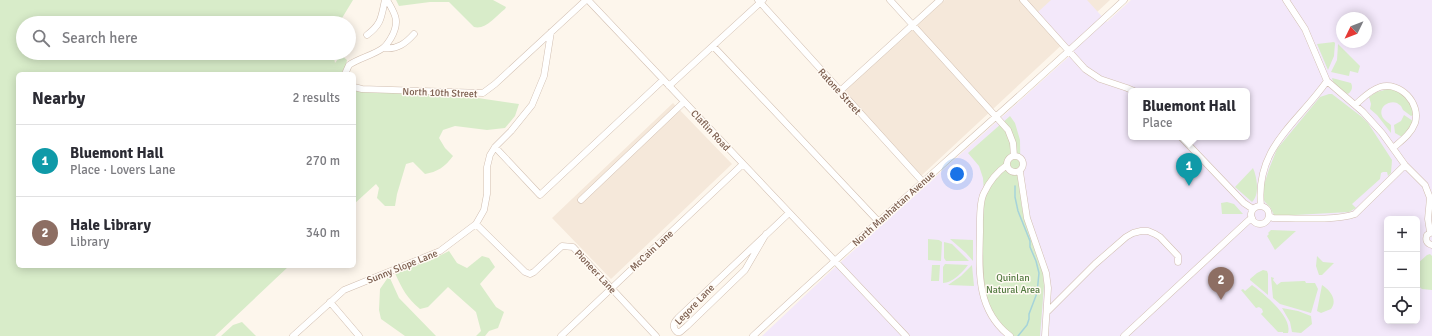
<!DOCTYPE html>
<meta charset="utf-8">
<style>
:root{--surface:#fff;--page:#f7f7f7;--text:#2b2b33;--muted:#7c7c81;--line:#e1e1e2;--accent:#e76f51}
body{margin:0;font-family:Signika,sans-serif;background:var(--page);color:var(--text)}
.controls{position:absolute;right:12px;bottom:12px;display:grid;overflow:hidden;border-radius:6px;box-shadow:0 2px 10px #0003}
.controls button{width:36px;height:36px;display:grid;place-items:center;padding:0;border:0;border-bottom:1px solid var(--line);background:var(--surface);color:var(--text);font:20px sans-serif}
.compass{position:absolute;left:1336px;top:12px;width:36px;height:36px;border-radius:50%;background:var(--surface);box-shadow:0 2px 10px #0003;rotate:227deg}
.you{position:absolute;left:957px;top:174px;width:14px;height:14px;margin:-10px;border:3px solid #fff;border-radius:50%;background:#1a73e8;box-shadow:0 0 0 6px #1a73e833}
.badge{display:grid;place-items:center;width:26px;height:26px;border-radius:50%;background:var(--accent);color:#fff;font-size:13px;font-weight:700}
.pin{position:absolute;translate:-50% -33px;filter:drop-shadow(0 1px 2px #0008)}
.pin::after{content:'';position:absolute;top:21px;width:14px;height:12px;background:inherit;clip-path:polygon(0 0,100% 0,50% 100%)}
.popup{position:absolute;left:1128px;top:88px;width:122px;height:52px;box-sizing:border-box;display:grid;place-content:center;border-radius:6px;background:var(--surface);filter:drop-shadow(0 1px 3px #0005);font-size:13px;white-space:nowrap;color:var(--muted)}
.popup b{font-size:15px;color:var(--text)}
.popup::after{content:'';position:absolute;left:50%;top:100%;margin-left:-8px;border:8px solid transparent;border-top-color:var(--surface)}
.list{margin:0;padding:0;list-style:none}
h2{display:flex;justify-content:space-between;align-items:center;height:52px;margin:0;padding:0 16px;font-size:17px}
h2 small{font-size:13px;font-weight:400;color:var(--muted)}
.list li{display:grid;grid-template-columns:26px 1fr auto;gap:12px;align-items:center;box-sizing:border-box;height:72px;padding:0 16px;border-top:1px solid var(--line)}
.list b{display:block;font-size:15px;white-space:nowrap}
.list p{margin:0;font-size:13px;white-space:nowrap;color:var(--muted)}
.list em{font-size:13px;font-style:normal;color:var(--muted)}
.icon{flex:none;width:22px;height:22px;fill:none;stroke:currentColor;stroke-width:2;stroke-linecap:round;stroke-linejoin:round}
.map{position:relative;flex:none;width:1432px;height:336px;overflow:hidden}
.search{position:absolute;background:var(--surface);box-shadow:0 2px 10px #0003;left:16px;top:16px;width:340px;height:44px;display:flex;align-items:center;gap:10px;box-sizing:border-box;padding:0 14px;border-radius:22px;color:var(--muted);font-size:15px}
.panel{position:absolute;background:var(--surface);box-shadow:0 2px 10px #0003;left:16px;top:72px;width:340px;height:196px;border-radius:6px}
.map>svg:first-child{display:block}
</style>
<div class="map">
<svg width="1432" height="336" viewBox="0 0 1432 336">
<rect width="100%" height="100%" fill="#fdf6ec"/>
<path fill="#f5e8da" d="M945 0H1110L921 176 844 91Z
M673 103 732 164 611 279 552 218Z"/>
<path fill="#f3e8fa" fill-rule="evenodd" d="M1051 0H1087L1107 22 1131 0H1432V336H762L833 269 1074 52 1038 12ZM1342 18H1366V42H1342ZM1131 91H1247V137H1131ZM1387 219H1417V321H1387Z"/>
<path fill="#d8ecc9" d="M0 0H353L339 23H23V53H333L335 63 341 55 347 60 344 74H18V266H289L215 336H0Z
M396 0H493L506 7 505 9C496 16 486 30 474 27L449 2H430L399 6Z
M1334 42 1335 43 1334 56 1328 70 1317 44Z
M1338 44 1360 66 1358 73 1350 71 1349 76 1331 72 1337 60Z
M1332 78 1351 83C1353 87 1352 91 1348 94 1342 90 1333 86 1332 78Z
M1388 89C1402 90 1412 101 1413 115L1411 116 1403 110 1401 106 1397 103C1388 100 1377 108 1383 118 1385 121 1389 123 1391 125V133L1377 115 1370 109 1371 104 1369 97 1377 92Z
M354 90 471 97 519 104 515 116 505 128 487 130 455 126 443 130 439 138 445 148 453 156C445 167 437 172 425 174L413 162 406 164 397 194 395 206H385L377 198 379 188 376 184 354 204Z
M1329 94H1332L1362 117 1368 123 1392 160 1391 173 1388 176 1387 172H1383L1381 173 1380 179 1352 204 1356 208 1349 212 1277 216 1274 215 1270 207 1265 202 1264 200V185L1269 169 1277 149 1320 97Z
M1404 115 1413 121 1410 128 1402 137 1395 133 1394 125 1401 121Z
M1010 116 1015 123 1020 140 1021 203 1026 224 1043 273 1044 286 1040 336H1014C1004 328 994 318 989 305 974 268 987 218 983 178L979 166 968 153Z
M1253 168C1257 177 1260 195 1252 202L1235 187Z
M1227 202 1234 204 1243 214H1222L1221 203Z
M1271 230 1296 231 1275 250 1267 236 1269 234 1268 233Z
M928 239 939 240 942 242 941 261 928 260Z
M950 239 973 240V261L966 253Z
M944 242 952 244 969 261H946L944 258Z
M449 251 457 263 467 268 482 256 489 258 495 267 480 284 496 307 504 312 498 328 489 331 485 336H476L481 331 476 312 448 287 428 307 420 309C407 298 402 289 395 273L431 260Z
M1430 254 1432 256V290L1422 289 1417 285V264L1427 255Z
M1317 256 1323 262 1334 263 1322 275H1319L1316 266Z
M945 264 968 265C963 272 952 283 943 283V267Z
M932 265H940L939 281H931Z
M972 265 974 286 948 285 961 276Z
M1263 270 1267 271 1268 274V295L1250 280V279L1257 273Z
M389 276 399 298 436 336H405L381 319 379 310 380 289Z
M1271 277 1274 278 1273 280 1277 285 1281 282 1303 281H1305L1306 283H1315L1318 289 1311 313 1280 304 1273 298Z
M1252 285C1263 293 1293 317 1288 333H1283V332H1278L1261 314 1263 312 1262 309 1259 307 1256 308 1241 290 1243 289 1245 291Z
M1322 285C1330 290 1338 300 1331 309L1321 313 1317 311Z
M1282 308 1298 311 1311 316 1312 324 1301 333 1292 332 1290 322Z
M242 322 256 336H221L233 325Z"/>
<g fill="none" stroke-linecap="round" stroke-linejoin="round">
<path stroke="#a5d3da" stroke-width="1.5" d="M1015 186V197L1018 211 1030 241V247L1036 261 1039 273 1037 293 1029 314V319L1027 325 1018 336"/>
<g stroke="#d1beb0" stroke-width="7">
<path id="minor" d="M588 0 906 336
M758 0 922 181
M890 0 1008 130 1013 143 1014 156
M1023 0 1085 69 1100 79 1127 88 1134 91
M1286 0 1305 29 1327 81 1363 112 1382 133 1405 165 1425 185 1430 198 1428 219 1430 232
M367 35C382 24 381 17 385 0
M713 46 878 221
M384 48C397 50 406 43 414 34
M345 74 349 65C359 58 374 55 383 48 386 46 389 41 391 38 400 22 396 15 387 0
M669 86 763 0
M354 87 362 89 483 93 495 84 586 0
M840 91 940 0
M1355 105C1363 98 1370 90 1380 87 1400 81 1421 103 1415 123 1411 134 1401 141 1393 148
M1181 137 1244 203 1253 209
M495 147 540 195 663 80
M1007 164a8 8 0 1 1 16 0a8 8 0 1 1-16 0Z
M1007 165C997 172 989 182 984 193 979 202 980 222 980 232 979 271 976 310 1010 336
M1020 172 1027 218 1046 273 1048 288 1045 336
M581 200 684 102
M1261 206C1255 147 1297 124 1327 81
M1251 215a9 9 0 1 1 18 0a9 9 0 1 1-18 0Z
M1269 216 1273 218C1294 218 1337 221 1355 214L1405 165
M476 224 525 272 530 274 534 272 562 246 573 247 656 336
M1432 232 1427 235C1425 240 1427 244 1432 245
M766 234 745 270 687 326 680 332H677C672 327 673 323 678 318L789 213
M330 302 359 336
M1047 312 1095 264 1126 237 1133 233 1141 231H1148L1155 234 1160 237 1178 256V262
M293 336 344 290 440 251 476 224 484 210 487 194V167L490 155 495 147 511 131 532 105 544 76 551 32
M561 336 743 164
M753 336C875 222 1002 114 1124 0
M1124 336 1249 220 1252 218"/>
</g>
<use href="#minor" stroke="#fff" stroke-width="6"/>
</g>
<g text-anchor="middle" stroke-width="3" stroke-linejoin="round" paint-order="stroke">
<g font-size="10" fill="#7a5c4d" stroke="#fffaf3">
<text transform="translate(840 91) rotate(48)" y="4">Ratone Street</text>
<text transform="translate(440 92) rotate(2)" y="4">North 10th Street</text>
<text transform="translate(711 130) rotate(47)" y="4">Claflin Road</text>
<text transform="translate(893 208) rotate(-42)" y="4">North Manhattan Avenue</text>
<text transform="translate(651 250) rotate(-43)" y="4">McCain Lane</text>
<text transform="translate(402 266) rotate(-22)" y="4">Sunny Slope Lane</text>
<text transform="translate(596 271) rotate(47)" y="4">Pioneer Lane</text>
<text transform="translate(694 304) rotate(-46)" y="4">Legore Lane</text>
</g>
<g font-size="10" fill="#537a41" stroke="#fffaf3">
<text x="1013" y="281">Quinlan<tspan x="1013" dy="12">Natural Area</tspan></text>
</g>
</g>
</svg>
<div class="controls">
<button>+</button>
<button>−</button>
<button><svg class="icon" aria-label="locate" viewBox="0 0 24 24"><circle cx="12" cy="12" r="6"/><path d="M12 2v4M12 18v4M2 12h4M18 12h4"/></svg></button>
</div>
<svg class="compass" viewBox="-18 -18 36 36"><path d="M0-13l5 13h-10z" fill="#e53935"/><path d="M0 13l5-13h-10z" fill="#7c7c81"/></svg>
<div class="you"></div>
<div class="pin badge" style="left:1189px;top:186px;background:#0f9aa8">1</div>
<div class="popup"><b>Bluemont Hall</b>Place</div>
<div class="pin badge" style="left:1221px;top:300px;background:#8d6e63">2</div>
<div class="search"><svg class="icon" aria-label="search" viewBox="0 0 24 24"><circle cx="10" cy="10" r="6"/><path d="M15 15l6 6"/></svg>Search here</div>
<section class="panel">
<h2>Nearby<small>2 results</small></h2>
<ul class="list">
<li><span class="badge" style="background:#0f9aa8">1</span><div><b>Bluemont Hall</b><p>Place · Lovers Lane</p></div><em>270 m</em></li>
<li><span class="badge" style="background:#8d6e63">2</span><div><b>Hale Library</b><p>Library</p></div><em>340 m</em></li>
</ul>
</section>
</div>
